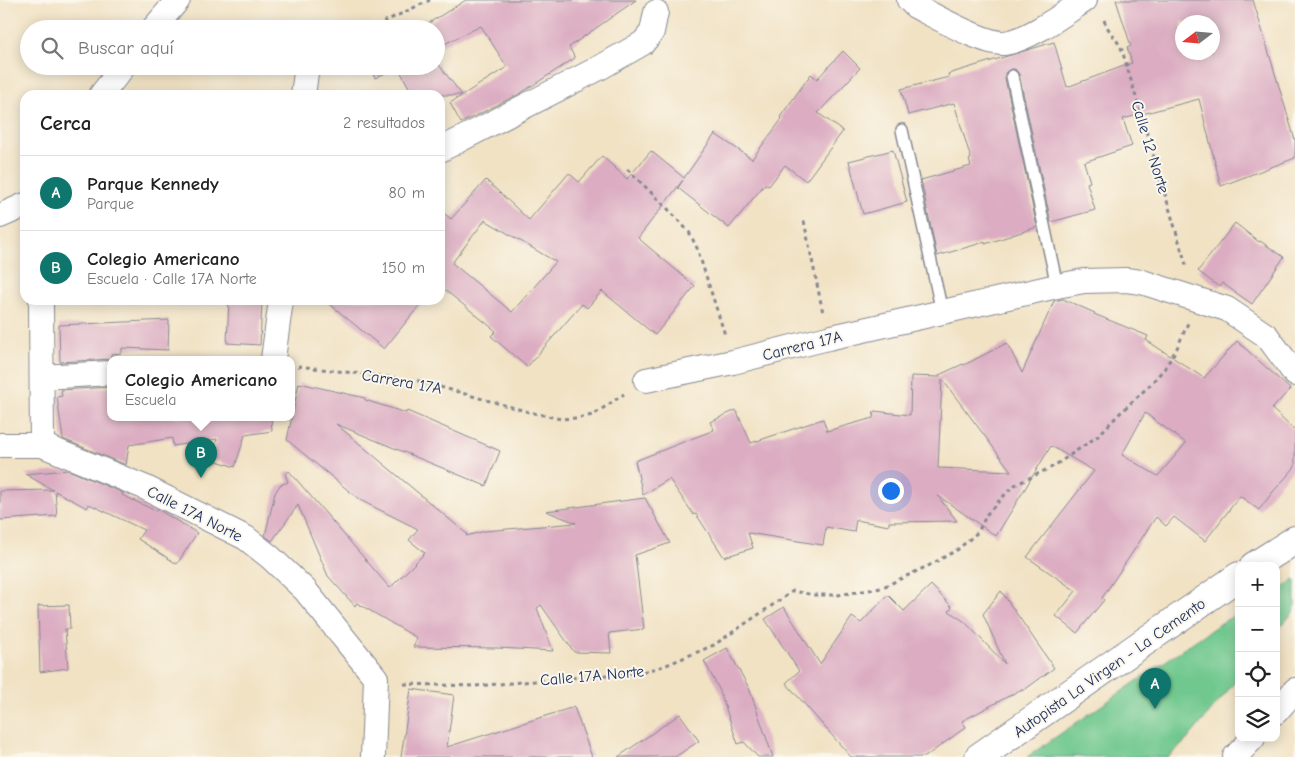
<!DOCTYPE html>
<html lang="es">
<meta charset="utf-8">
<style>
:root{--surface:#fff;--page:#f6f6f6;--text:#222;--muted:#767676;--line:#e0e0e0;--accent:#0f766e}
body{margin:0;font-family:"Comic Neue",sans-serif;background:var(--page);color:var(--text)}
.controls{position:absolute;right:15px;bottom:15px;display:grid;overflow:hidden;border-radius:10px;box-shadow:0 2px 12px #0003}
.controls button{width:45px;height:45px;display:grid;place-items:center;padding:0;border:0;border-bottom:1px solid var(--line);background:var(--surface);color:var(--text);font:25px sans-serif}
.compass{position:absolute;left:1175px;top:15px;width:45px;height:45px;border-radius:50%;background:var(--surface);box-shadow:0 2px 12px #0003;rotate:254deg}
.you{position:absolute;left:890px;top:490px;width:18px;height:18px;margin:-12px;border:4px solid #fff;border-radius:50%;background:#1a73e8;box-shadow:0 0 0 8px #1a73e833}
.badge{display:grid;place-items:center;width:32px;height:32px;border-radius:50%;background:var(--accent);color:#fff;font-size:16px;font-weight:700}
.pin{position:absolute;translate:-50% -41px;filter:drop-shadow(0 1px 2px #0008)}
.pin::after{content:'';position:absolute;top:26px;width:18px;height:15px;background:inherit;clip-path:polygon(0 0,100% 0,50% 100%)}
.popup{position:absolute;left:107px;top:356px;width:188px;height:65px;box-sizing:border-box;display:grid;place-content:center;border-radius:10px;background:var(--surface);filter:drop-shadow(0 1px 4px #0005);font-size:16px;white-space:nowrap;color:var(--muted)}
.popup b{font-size:19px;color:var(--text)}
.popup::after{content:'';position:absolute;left:50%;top:100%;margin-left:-10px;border:10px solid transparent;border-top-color:var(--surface)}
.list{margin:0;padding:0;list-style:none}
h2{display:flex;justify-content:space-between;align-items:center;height:65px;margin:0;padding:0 20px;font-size:21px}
h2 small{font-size:16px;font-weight:400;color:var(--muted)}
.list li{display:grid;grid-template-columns:32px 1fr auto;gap:15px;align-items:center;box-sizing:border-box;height:75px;padding:0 20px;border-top:1px solid var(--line)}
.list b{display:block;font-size:19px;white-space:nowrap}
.list p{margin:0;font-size:16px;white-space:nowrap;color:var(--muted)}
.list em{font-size:16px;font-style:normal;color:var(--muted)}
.icon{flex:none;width:28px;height:28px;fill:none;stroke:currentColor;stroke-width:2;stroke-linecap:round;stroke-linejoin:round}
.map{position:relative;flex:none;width:1295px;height:757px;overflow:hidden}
.search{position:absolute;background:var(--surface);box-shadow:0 2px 12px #0003;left:20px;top:20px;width:425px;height:55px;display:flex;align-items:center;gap:12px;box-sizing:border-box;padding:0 18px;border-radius:28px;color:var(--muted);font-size:19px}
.panel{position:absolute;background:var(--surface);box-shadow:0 2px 12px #0003;left:20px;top:90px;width:425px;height:215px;border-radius:15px}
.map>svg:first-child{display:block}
</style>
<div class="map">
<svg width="1295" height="757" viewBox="0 0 1295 757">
<rect width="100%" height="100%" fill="#fbf7ec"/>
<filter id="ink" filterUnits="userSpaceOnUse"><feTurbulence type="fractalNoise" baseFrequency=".02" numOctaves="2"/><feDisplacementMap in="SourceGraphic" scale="10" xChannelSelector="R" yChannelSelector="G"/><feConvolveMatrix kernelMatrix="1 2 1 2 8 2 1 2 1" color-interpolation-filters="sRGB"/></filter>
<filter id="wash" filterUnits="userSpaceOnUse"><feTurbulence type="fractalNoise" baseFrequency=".0096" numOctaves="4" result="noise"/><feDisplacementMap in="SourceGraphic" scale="20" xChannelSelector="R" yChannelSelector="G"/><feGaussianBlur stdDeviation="1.12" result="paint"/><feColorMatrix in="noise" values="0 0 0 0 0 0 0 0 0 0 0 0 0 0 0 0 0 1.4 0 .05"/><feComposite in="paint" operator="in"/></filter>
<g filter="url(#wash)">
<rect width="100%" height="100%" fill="#f1e2c4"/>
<path fill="#6fc88e" stroke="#457c76" d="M1295 580V610L1276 632V591Z
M1239 613V677L1186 741 1168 757H1027L1218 625Z"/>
<g id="blocks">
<path fill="#dcadc2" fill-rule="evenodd" d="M466 0H636L569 47 575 58 521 93 461 123 450 103 507 67 481 26 436 48V29H419Z
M1116 0H1253L1295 140V158L1221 186 1199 99 1123 119 1132 146 1084 162 1090 182 1087 183 1095 210 1051 222 1019 74 1015 69H1010L1005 73V78L1037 227 985 244V242L937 256 921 180 971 166 969 160 971 159 954 103 908 115 901 89 949 77 948 74 1054 42 1067 87 1132 63 1127 47 1131 46ZM1182 22H1212V52H1182Z
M843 51 860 68 818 113 843 131 806 181 785 165 769 186 765 184 729 228 678 188 683 180 638 238 695 286 655 335 602 291 587 308 582 304 527 367 491 336 496 331 440 286V210L451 219 486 180 529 220 569 173 579 182 602 156 627 179 651 151 684 178 715 134 752 159 782 119 780 117 811 74 817 79ZM485 220 556 262 512 312 452 263Z
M436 61 462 95H413L398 67 375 78 369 66H436Z
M893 150 907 202 863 214 849 161Z
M1235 223 1259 242 1260 241 1284 257 1252 304 1222 283 1219 287 1198 271Z
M1063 299 1095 313 1094 314 1148 336 1146 340 1204 378 1237 341 1290 389 1272 409 1295 431V467L1272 493 1259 510 1240 496 1205 541 1174 517 1166 526 1156 517 1102 598 1104 600 1077 633 1056 616 1076 591 1027 557 1094 471 1051 446 996 536 937 495 957 521 889 522V526L856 520 854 532 826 527 823 545 748 533 753 548 724 557 696 514 694 515 669 479 643 495 635 461 714 430 710 422 736 410 751 443 823 419 827 431 873 418 874 411 910 415 911 376 940 377 939 375 963 364 964 365 1007 343 1022 373 1054 301ZM942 379 1011 471 938 468ZM1145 413 1186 443 1158 476 1122 455Z
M229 300H262L260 345 227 343Z
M325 300H424L384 349Z
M169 320 168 350 122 348V353L111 354V359L60 362 59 325Z
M299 383 365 398V400L406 413 407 411 500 451 486 486 336 424 467 534 466 536 485 531 576 523 546 511 645 498 670 543 635 555 644 629 609 633 611 653 574 652 541 605 537 608 553 651 498 648 413 647 417 638 357 603 355 606 328 576 298 505 272 541 265 536 275 493 280 485 288 482 285 474 289 471 390 588 425 553 409 540 418 529 360 500 287 440Z
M111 387V417H271L272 431 245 435 235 467 211 459 217 439 173 446 172 438 129 445 126 465 63 439 57 397 62 396 61 390Z
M68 470 123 493 122 495 156 511 157 509 197 533 177 564 138 539 144 530 89 504 87 508 55 491 57 516 0 520V491L53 490 25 474Z
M931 585 952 607 949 611 965 622 1005 664 983 614 1001 591 1054 668 1023 691 1022 689 962 721 966 727 925 757H851L786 683 799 671 765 619 784 607 820 664 852 617 861 623 888 595 904 611Z
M69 605 70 629H65L68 668 40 672 38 606Z
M727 648 749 688 773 757H758L744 742 738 744 719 689 704 661Z
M411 689 454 695 447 747 574 707 592 757H401Z
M680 714 699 741 675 757H618Z"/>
</g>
</g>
<g filter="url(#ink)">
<use href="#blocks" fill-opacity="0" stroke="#868891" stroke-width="1"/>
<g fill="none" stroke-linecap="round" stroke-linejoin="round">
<g stroke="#868891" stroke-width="14">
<path id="lane" d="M1012 76 1057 286
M902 130 942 312"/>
</g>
<g stroke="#868891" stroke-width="26">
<path id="street" d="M909 0 915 6C935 16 983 44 1004 43 1027 41 1065 13 1085 0
M153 29 178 0
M101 95 124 66
M303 95 307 66
M440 150 601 67 643 43 652 32 656 12
M0 216 25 205
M41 300 42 445
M273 359 281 300
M42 377 111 373
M646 380 733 362 828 338 1057 286 1084 281 1126 280 1142 282 1227 309 1267 336 1295 374
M0 445H42L144 487 246 538 270 557 305 590 376 678 373 757
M1276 712 1295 690
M1235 757 1253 738"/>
</g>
<g stroke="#868891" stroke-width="30">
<path id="primary" d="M1254 566 1295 540
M979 757 1239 576"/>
</g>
<path stroke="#868891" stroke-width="3" stroke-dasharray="4 4" stroke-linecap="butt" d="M1104 20C1108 32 1117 38 1122 50L1187 268
M369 29 430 0
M627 169 667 208 689 232 697 248 725 335
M804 221 823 313
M298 366 419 381 529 412 561 419 577 418 593 415 624 394
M404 684 475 686 642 672 664 666 714 645 793 591 814 595H838L881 588 930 565 957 550 978 532 987 514 1013 486 1054 466 1098 436 1122 411 1148 387 1165 368 1177 348 1188 323"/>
<use href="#lane" stroke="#fff" stroke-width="11"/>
<use href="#street" stroke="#fff" stroke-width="24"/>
<use href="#primary" stroke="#fff" stroke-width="28"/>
</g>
</g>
<g text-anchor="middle" stroke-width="4" stroke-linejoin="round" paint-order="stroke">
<g font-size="16" fill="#1b2f5e" stroke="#fbf7ec">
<text transform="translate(1151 147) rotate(73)" y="6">Calle 12 Norte</text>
<text transform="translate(802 345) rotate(-14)" y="6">Carrera 17A</text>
<text transform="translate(402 381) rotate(10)" y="6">Carrera 17A</text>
<text transform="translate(195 513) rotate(27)" y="6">Calle 17A Norte</text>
<text transform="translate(1109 667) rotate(-35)" y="6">Autopista La Virgen - La Cemento</text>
<text transform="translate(592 675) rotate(-5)" y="6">Calle 17A Norte</text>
</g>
</g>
</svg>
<div class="controls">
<button>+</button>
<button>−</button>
<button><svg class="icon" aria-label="locate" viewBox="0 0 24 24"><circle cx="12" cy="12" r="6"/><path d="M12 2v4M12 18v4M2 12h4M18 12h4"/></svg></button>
<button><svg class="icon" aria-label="layers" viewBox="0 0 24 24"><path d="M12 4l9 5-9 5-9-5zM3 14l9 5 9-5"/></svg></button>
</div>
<svg class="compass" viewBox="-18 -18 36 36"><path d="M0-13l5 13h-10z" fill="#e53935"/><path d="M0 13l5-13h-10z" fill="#767676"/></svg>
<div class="you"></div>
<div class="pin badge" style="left:1155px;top:709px">A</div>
<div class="pin badge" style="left:201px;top:478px">B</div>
<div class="popup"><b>Colegio Americano</b>Escuela</div>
<div class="search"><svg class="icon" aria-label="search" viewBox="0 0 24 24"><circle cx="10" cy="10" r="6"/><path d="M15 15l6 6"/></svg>Buscar aquí</div>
<section class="panel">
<h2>Cerca<small>2 resultados</small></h2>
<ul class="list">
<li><span class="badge">A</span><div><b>Parque Kennedy</b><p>Parque</p></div><em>80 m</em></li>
<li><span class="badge">B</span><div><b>Colegio Americano</b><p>Escuela · Calle 17A Norte</p></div><em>150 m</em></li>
</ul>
</section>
</div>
